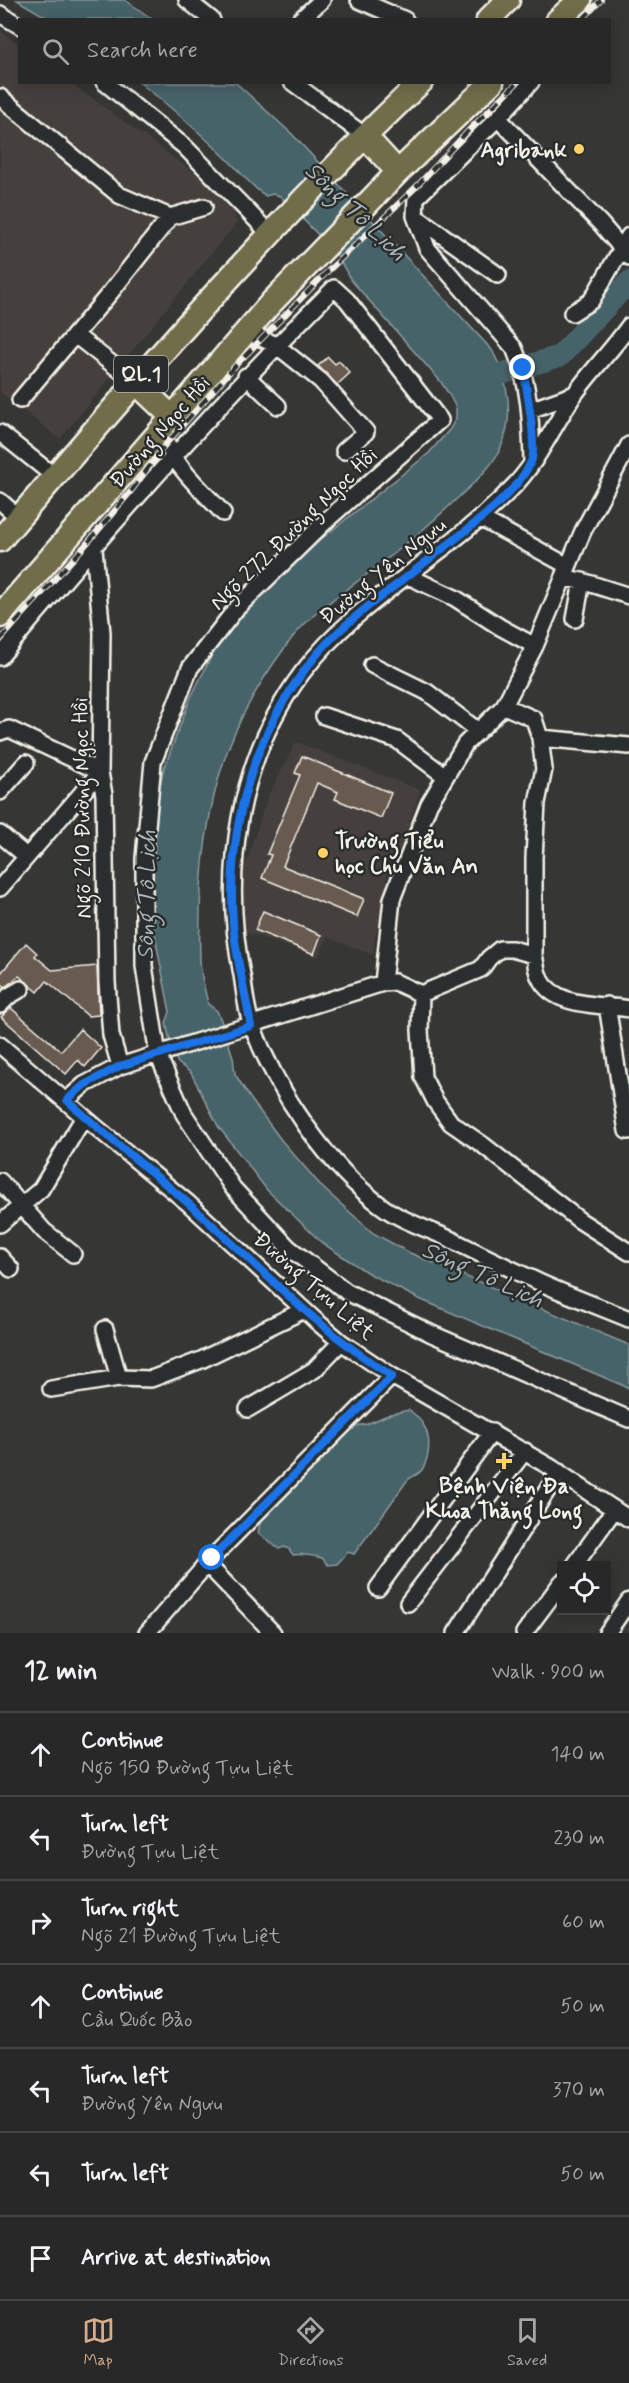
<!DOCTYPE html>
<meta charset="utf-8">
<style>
:root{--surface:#282828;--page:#303030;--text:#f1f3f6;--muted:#a5a6a8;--line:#444445;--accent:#d6ab8b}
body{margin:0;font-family:Mynerve,sans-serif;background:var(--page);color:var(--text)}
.controls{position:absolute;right:18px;bottom:18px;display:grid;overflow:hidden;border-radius:0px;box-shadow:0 3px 15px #0003}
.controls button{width:54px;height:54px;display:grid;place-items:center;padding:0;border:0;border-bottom:2px solid var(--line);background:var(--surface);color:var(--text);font:30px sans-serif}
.stop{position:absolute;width:18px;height:18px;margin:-14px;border:4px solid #1a73e8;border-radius:50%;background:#fff}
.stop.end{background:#1a73e8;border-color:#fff;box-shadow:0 2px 6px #0008}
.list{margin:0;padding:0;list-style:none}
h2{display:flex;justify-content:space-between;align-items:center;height:78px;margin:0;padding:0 24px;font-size:26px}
h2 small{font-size:20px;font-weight:400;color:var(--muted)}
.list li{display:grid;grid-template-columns:39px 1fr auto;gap:18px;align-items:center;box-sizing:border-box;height:84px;padding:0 24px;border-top:2px solid var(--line)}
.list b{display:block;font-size:22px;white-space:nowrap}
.list p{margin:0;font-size:20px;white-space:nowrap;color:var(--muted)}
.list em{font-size:20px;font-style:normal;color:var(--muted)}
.icon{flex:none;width:33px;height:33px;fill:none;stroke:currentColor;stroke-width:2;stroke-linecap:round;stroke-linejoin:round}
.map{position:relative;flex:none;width:629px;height:1633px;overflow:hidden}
.search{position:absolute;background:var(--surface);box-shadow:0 3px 15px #0003;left:18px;right:18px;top:18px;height:66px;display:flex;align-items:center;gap:15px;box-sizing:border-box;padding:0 21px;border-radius:0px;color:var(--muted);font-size:22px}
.sheet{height:666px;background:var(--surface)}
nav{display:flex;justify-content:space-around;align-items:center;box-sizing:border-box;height:84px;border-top:2px solid var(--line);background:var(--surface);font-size:16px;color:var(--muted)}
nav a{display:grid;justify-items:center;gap:3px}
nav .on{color:var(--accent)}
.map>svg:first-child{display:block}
</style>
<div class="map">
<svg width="629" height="1633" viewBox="0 0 629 1633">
<rect width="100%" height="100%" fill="#363635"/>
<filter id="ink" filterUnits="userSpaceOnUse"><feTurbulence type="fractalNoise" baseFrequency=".0167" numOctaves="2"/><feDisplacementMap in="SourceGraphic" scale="12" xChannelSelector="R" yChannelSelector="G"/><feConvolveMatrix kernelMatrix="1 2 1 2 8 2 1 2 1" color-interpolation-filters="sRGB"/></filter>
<g filter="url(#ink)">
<path fill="#45413d" d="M0 30 19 44 20 82 71 83 229 198 237 222 60 439 0 392Z
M296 742 420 790 401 850 392 856 386 879 390 886 375 937 373 955 327 937 319 957 245 932 243 874 267 798Z"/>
<path fill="#47636b" stroke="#8c9c9d" stroke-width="1.5" d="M17 0H125L152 19H49Z
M140 83H236L292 134 492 350C508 379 515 416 501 447 493 466 476 481 461 495 435 520 407 544 378 566 346 591 310 612 286 646 263 677 242 712 228 749 204 814 198 890 200 959 200 974 205 990 208 1004L217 1011 221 1020 233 1057 235 1074 250 1098 282 1141 323 1188 373 1233 410 1253 629 1345V1388L417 1298 368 1273 322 1243 267 1190 218 1126 191 1073 178 1063 172 1051 166 1023 170 1012 157 947 150 895 151 831 163 771 191 697 215 649 245 605 276 575 429 453 450 429 456 418V408L450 396 441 382 351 280 335 252 280 196 273 194 266 196C250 186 239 170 225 157 198 131 170 106 140 83Z
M409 1410C425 1422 431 1434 428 1454 427 1459 424 1467 421 1471 417 1476 410 1476 406 1482 389 1506 372 1530 354 1554L348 1552 337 1564 328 1565 322 1558C313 1556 302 1553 293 1555L289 1549 284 1547 279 1549 258 1533 261 1519 320 1455 356 1426 367 1424 390 1414Z"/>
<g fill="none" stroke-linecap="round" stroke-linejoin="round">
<path stroke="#47636b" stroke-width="22" d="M474 382 560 356 629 282"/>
</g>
<path fill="#685a4f" stroke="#f4f1e8" stroke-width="1.5" d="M328 357 335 364 339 361 350 373 337 385 318 366Z
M302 756 391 793 381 818 335 799 338 792 317 783 283 866 364 899 357 917 262 878 271 855 267 854 300 775 295 773Z
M263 911 321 935 314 954 255 930Z
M26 943 37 953 35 956 52 970 97 966 99 1015 88 1016 47 981 38 992 19 976 5 987 0 982V974Z
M11 1008 61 1051 80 1029 101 1048 85 1067 78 1060 66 1074 1 1017Z"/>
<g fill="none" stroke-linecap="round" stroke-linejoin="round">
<g stroke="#f4f1e8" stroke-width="20">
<path id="minor" d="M187 0 212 20
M359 0 405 20
M0 14 20 26
M300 20 322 0
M104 82 185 147 270 234
M292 82 365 136
M531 82 498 118 601 224 629 257
M0 97 119 195 170 217 204 207
M498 118 416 198 415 216 427 248 514 348C530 384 531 422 532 461
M415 216 498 275
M572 313 591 301 629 236
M629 326C612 350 591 371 574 395 553 426 537 464 510 490 446 556 358 599 302 673 238 759 221 872 242 975 245 993 246 1012 253 1028 277 1091 328 1167 383 1207 402 1221 428 1229 450 1239 480 1254 510 1269 541 1283 570 1296 600 1307 629 1319
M246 331 276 345 321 381 366 432 344 451
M75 335 135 382
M246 376 278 406
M20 400 110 293 170 217
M530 410 575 394
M161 428C170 463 199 487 223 513
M0 433 54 476
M0 501 19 518
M480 518 568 566
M94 549 102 633 100 772 104 795 107 982 111 1035 120 1066
M408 576 455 598 500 627 535 646
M564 578 582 581 629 596
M575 619 582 581
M0 657C106 529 217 405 334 288L347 300 440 420 328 519 235 610 190 668 153 762 144 858V966L158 1055 184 1114 233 1188 289 1248 347 1292 432 1334 629 1419
M372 665 427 692 478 731
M504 706 534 719 540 738 544 769 537 803 534 858V955
M324 716 397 740 445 776
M0 732 9 729 100 772 0 888
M540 738 629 746
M0 792 26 763
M0 834 26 856
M383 983 392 899 429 804 465 744 504 706 535 646 583 531 629 445
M421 994 420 1030 423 1077 435 1101 451 1123 483 1145 579 1220 629 1252
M421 994 481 969 489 958 500 949H512L534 955C536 962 536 972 540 978 554 1008 601 1004 629 1009
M0 1005 9 996 21 989
M607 1005 627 1131H629
M0 1045 97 1128 188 1203 315 1320 341 1342 392 1376 552 1468 629 1519
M67 1100 84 1085 120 1066 383 983 395 982 421 994
M0 1181 44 1231 73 1254
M0 1224 41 1189 84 1117
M0 1257 11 1269
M105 1329 119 1378
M51 1389 119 1378 151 1379 201 1360 304 1310
M248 1409 314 1370 341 1342
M207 1564 273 1633
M574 1566 614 1510
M378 1588 492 1432
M408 1603 525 1451
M147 1633 212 1558 392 1376
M456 1633 559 1472
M524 1633 562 1582
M607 1633 629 1601"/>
</g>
<g stroke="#f4f1e8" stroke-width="27">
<path id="highway" d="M488 20 508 0
M558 20 580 0
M365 136 398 172
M135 382 171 416
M0 540C136 381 269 226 421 82
M0 616 271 303 398 172 492 82"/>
</g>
<use href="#minor" stroke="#2a2d2e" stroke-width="15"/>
<use href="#highway" stroke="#716d4b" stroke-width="22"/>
<g stroke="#f4f1e8" stroke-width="6">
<path id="rail" d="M582 20 601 0
M0 640 90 540 132 490 165 445 235 366 328 271 416 187 469 130 518 82"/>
</g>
<use href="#rail" stroke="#2a2d2e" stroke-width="4" stroke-dasharray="11" stroke-linecap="butt"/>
</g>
</g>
<g fill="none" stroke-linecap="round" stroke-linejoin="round" filter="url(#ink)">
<path stroke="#1a73e8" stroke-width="8" d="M212 1558 392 1376C316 1329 256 1263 189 1204 149 1169 106 1137 67 1100L84 1085 120 1066 251 1026C245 992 236 957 233 923 226 821 258 717 328 642 356 613 391 590 423 564 454 539 515 498 531 462 538 449 526 385 523 368"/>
</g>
<g fill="#ffd166" stroke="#2a2d2e" stroke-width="2">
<circle cx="579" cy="149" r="6"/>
<circle cx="323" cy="853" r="6"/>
<path d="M501 1452h6v6h6v6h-6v6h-6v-6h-6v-6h6z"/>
</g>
<g text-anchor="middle" stroke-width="5" stroke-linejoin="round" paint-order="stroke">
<rect fill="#2a2d2e" stroke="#b7b6b0" stroke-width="1.5" x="114" y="356" width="54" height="36" rx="4.5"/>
<g font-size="21" font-weight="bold" fill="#f4f1e8">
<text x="141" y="381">QL.1</text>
</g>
<g font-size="22" font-weight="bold" fill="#f4f1e8" stroke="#2a2d2e" text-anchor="end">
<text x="567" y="157">Agribank</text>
<text x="335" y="848" text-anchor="start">Trường Tiểu<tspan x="335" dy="25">học Chu Văn An</tspan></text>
<text x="504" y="1493" text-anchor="middle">Bệnh Viện Đa<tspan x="504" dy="25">Khoa Thăng Long</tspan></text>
</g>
<g font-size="22" fill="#f4f1e8" stroke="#2a2d2e">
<text transform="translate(159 431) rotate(-49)" y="8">Đường Ngọc Hồi</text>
<text transform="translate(293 528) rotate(-44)" y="8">Ngõ 272 Đường Ngọc Hồi</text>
<text transform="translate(382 570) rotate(-39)" y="8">Đường Yên Ngưu</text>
<text transform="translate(81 808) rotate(-91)" y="8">Ngõ 210 Đường Ngọc Hồi</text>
<text transform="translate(315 1285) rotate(41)" y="8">Đường Tựu Liệt</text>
</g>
<g font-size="24" font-style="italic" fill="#afb8b6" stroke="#2a2d2e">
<text transform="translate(356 211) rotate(44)" y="8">Sông Tô Lịch</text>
<text transform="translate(146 895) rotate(-89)" y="8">Sông Tô Lịch</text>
<text transform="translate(483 1274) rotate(24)" y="8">Sông Tô Lịch</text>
</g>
</g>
</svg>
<div class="controls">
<button><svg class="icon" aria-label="locate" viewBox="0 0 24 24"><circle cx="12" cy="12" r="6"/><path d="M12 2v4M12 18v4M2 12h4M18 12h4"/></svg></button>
</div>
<div class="stop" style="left:212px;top:1558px"></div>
<div class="stop end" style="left:523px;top:368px"></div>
<div class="search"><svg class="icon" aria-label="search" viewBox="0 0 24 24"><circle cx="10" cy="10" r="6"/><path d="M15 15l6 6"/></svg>Search here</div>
</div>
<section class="sheet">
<h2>12 min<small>Walk · 900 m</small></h2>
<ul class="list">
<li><svg class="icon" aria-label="ahead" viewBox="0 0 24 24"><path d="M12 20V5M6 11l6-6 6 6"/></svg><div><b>Continue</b><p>Ngõ 150 Đường Tựu Liệt</p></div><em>140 m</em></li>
<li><svg class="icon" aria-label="left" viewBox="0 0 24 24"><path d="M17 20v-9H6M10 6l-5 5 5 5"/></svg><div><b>Turn left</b><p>Đường Tựu Liệt</p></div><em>230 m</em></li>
<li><svg class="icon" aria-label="right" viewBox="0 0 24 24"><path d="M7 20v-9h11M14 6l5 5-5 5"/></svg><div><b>Turn right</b><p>Ngõ 21 Đường Tựu Liệt</p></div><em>60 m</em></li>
<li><svg class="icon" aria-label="ahead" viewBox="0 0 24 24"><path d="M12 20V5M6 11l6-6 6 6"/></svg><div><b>Continue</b><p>Cầu Quốc Bảo</p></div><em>50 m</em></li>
<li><svg class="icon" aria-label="left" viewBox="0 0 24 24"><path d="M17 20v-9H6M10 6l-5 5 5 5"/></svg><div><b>Turn left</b><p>Đường Yên Ngưu</p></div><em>370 m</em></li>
<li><svg class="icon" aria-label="left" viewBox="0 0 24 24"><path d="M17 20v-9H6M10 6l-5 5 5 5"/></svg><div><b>Turn left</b></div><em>50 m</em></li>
<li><svg class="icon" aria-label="arrive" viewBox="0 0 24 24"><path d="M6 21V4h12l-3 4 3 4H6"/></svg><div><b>Arrive at destination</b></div></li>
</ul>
</section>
<nav>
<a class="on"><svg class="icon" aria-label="map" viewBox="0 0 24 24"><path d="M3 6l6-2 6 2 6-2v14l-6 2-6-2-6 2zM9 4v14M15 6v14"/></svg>Map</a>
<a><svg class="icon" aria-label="directions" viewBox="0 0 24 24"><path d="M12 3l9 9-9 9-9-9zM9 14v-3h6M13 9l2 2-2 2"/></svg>Directions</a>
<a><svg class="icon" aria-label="saved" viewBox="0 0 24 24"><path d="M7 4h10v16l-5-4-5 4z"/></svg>Saved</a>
</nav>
